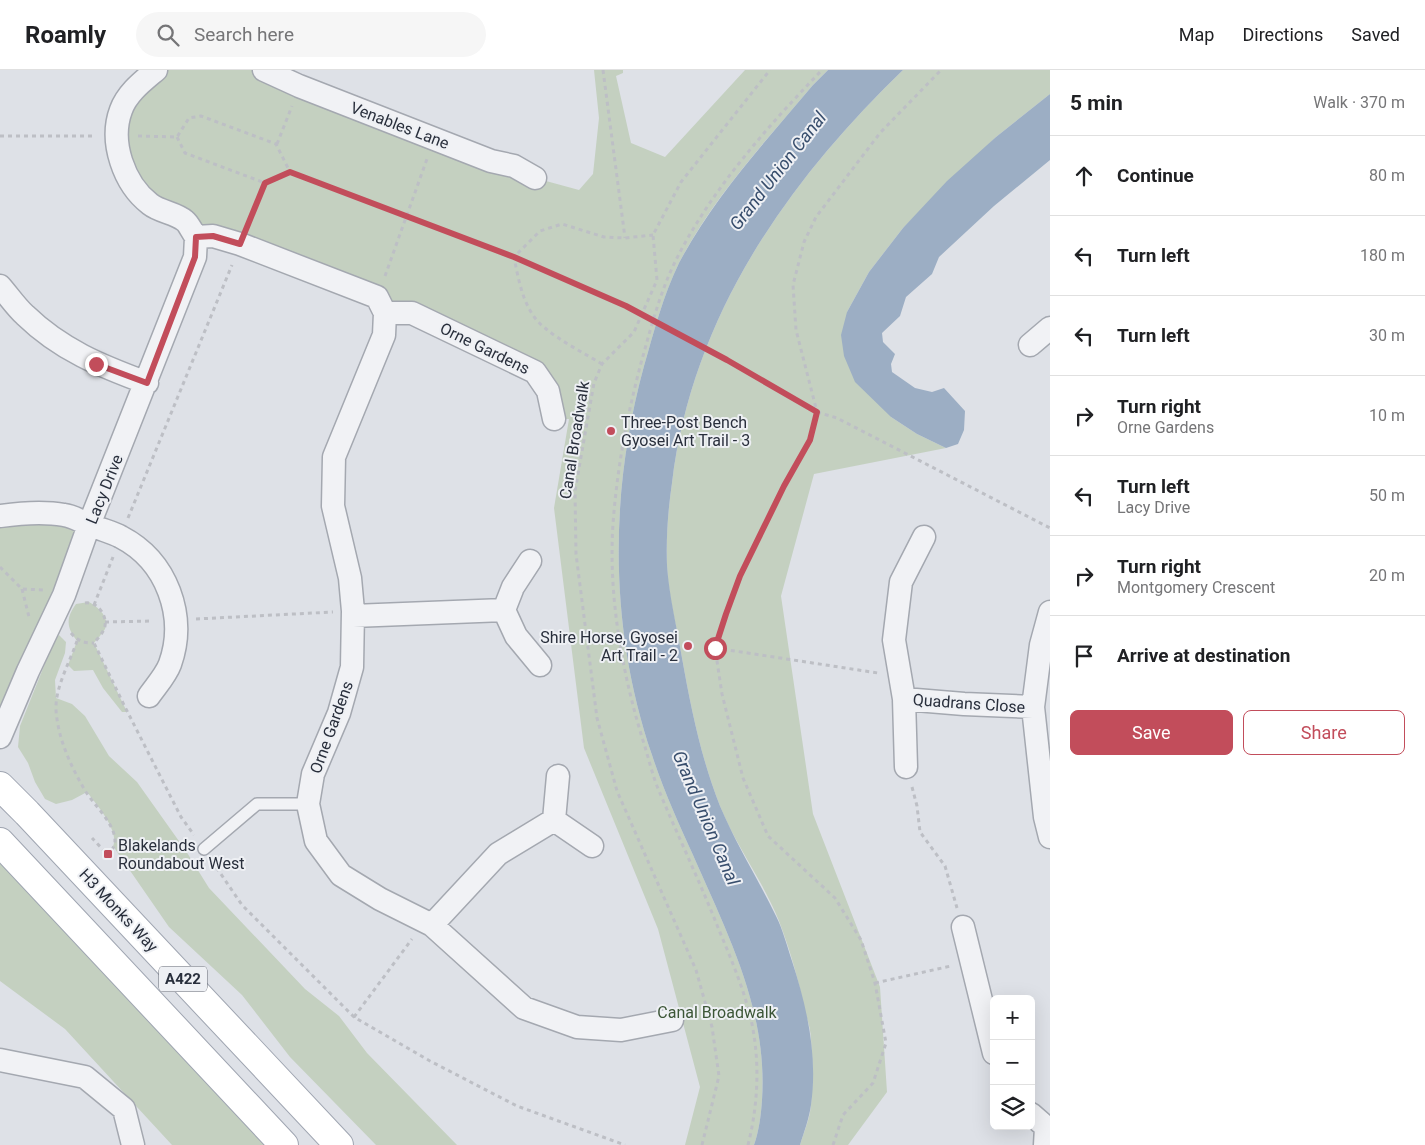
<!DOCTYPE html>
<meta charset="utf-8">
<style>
:root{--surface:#fff;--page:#f6f6f6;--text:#202124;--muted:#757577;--line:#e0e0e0;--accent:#c24d5b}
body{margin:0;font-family:Roboto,sans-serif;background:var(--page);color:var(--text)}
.controls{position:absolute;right:15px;bottom:15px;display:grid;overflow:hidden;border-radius:8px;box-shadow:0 5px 20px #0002}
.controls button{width:45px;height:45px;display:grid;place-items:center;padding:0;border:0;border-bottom:1px solid var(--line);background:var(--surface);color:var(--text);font:25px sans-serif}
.stop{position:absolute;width:15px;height:15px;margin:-11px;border:4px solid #c24d5b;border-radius:50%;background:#fff}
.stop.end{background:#c24d5b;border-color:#fff;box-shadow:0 1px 5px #0008}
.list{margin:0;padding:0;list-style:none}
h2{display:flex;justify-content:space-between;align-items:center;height:65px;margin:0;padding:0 20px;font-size:21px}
h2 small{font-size:16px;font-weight:400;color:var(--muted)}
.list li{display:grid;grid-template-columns:32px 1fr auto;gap:15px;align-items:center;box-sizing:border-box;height:80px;padding:0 20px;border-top:1px solid var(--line)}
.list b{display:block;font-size:19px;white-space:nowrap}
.list p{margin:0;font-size:16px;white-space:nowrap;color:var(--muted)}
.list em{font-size:16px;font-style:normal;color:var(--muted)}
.actions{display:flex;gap:10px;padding:15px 20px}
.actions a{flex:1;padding:11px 0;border:1px solid var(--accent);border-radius:8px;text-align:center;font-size:18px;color:var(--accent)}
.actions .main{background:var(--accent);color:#fff}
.icon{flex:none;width:28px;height:28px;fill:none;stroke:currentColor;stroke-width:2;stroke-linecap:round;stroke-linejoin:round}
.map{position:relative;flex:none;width:1050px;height:1075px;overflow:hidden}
header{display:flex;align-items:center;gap:30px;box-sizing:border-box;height:70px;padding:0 25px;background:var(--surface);border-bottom:1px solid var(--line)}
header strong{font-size:24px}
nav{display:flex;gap:28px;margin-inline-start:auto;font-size:18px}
.search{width:350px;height:45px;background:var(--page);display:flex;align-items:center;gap:12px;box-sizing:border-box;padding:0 18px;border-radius:28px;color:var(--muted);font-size:19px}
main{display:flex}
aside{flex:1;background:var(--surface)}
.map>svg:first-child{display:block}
</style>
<header>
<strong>Roamly</strong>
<div class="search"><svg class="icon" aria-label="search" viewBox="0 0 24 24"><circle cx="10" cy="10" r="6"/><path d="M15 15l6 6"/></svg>Search here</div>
<nav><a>Map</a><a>Directions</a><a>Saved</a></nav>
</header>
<main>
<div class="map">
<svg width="1050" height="1075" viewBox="0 0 1050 1075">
<rect width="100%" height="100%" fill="#dee1e7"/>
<path fill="#c4d0c0" d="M156 0H264L535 108 579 120 593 104 599 48 594 0H623V3L616 6 631 73 665 87 745 0H828L813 15C765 72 714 126 679 193 663 226 654 261 644 296 609 424 609 559 652 685 663 719 678 752 693 785 728 865 768 941 762 1030 761 1045 759 1061 754 1075H685L700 1017 658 859 584 678 554 438 569 349H554L535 302 185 151 134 118 121 39Z
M903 0H1050V24L996 67 903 158 869 202 847 242 891 347 917 364 946 378 814 404 781 526 813 744 880 917 887 1022 848 1075H800C804 1062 810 1048 811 1035 813 1014 813 991 811 970 811 961 808 951 805 942 799 911 790 880 779 851 763 811 736 776 720 736 701 688 691 638 682 588 677 557 668 526 667 495 666 467 668 440 672 413 692 247 786 113 903 0Z
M0 446 89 455 0 664Z
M89 532C98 537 110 547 105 559 102 564 97 569 94 573L127 642H122L103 618 93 600 74 601 68 595 77 571C66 557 66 548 76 534Z
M59 565 66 572 65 583 55 610 56 628 72 634 85 646 109 686 137 712 186 781 209 818 305 919 339 946 367 983 457 1075H376L290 987 242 925 169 857 113 776C120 761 96 734 87 722L72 730 56 734 45 729 35 712 28 693 18 677 20 656 54 571Z
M0 777 284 1075H172L65 959 0 911Z"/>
<path fill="#9caec4" d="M828 0H903C786 113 692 247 672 413 668 440 666 468 667 495 669 526 677 557 682 588 691 638 701 688 720 736 736 774 758 809 776 846 783 860 787 876 792 891 807 937 818 986 811 1035 809 1049 804 1062 800 1075H754C759 1061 761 1045 762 1030 768 941 728 865 693 785 678 752 663 719 652 685 609 559 609 424 644 296 654 261 663 226 679 193 714 127 765 72 813 15Z
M1050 24V90L994 136 939 187 932 204 906 227 900 246 882 263 883 272 895 284 891 294 892 302 915 318 932 322 944 318 965 341 964 360 958 374 946 378 917 364 891 347 855 312 844 286 841 265 847 242 869 202 903 158 947 111 996 67Z"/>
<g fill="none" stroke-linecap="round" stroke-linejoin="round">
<g stroke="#a4a8b0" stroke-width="14">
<path id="lane" d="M204 779 257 734H308"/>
</g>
<g stroke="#a4a8b0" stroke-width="25">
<path id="street" d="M156 0C143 11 127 23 121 40 109 72 124 114 150 134 160 142 176 143 185 151 189 154 192 162 196 167
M264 0 299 16 491 91 514 96 535 108
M196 167 213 166 240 174 377 227 385 243 384 265 334 387 333 436 350 508 353 541 352 597 339 643 313 704 308 734 316 771 341 805 380 829 432 855 524 938 577 957 621 960 672 950
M0 216C8 225 16 237 25 245 61 280 101 296 147 313
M385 243H412L535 302 548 321 554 349
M1030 275 1050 258
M0 446C21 443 43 441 64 445 74 446 83 453 93 456 102 460 112 462 121 467 167 491 187 546 170 594 166 605 156 616 149 626
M530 491 513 517 504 540 516 566 540 595
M1050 542 1041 575 1033 637 1045 747 1050 767
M353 546 504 540
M904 629 894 570 901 512 924 467
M0 667 28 601 64 525 89 455 195 187 196 167
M906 697 904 629 964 634 1033 637
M558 706 554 750 592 776
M432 855 498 784 554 750
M963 857 994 983
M0 990 85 1007 124 1039 133 1075
M1031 1044 1046 1057 1045 1075"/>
</g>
<g stroke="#9fa5b1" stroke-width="30">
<path id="primary" d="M0 716 27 743 339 1075
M0 772 284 1075"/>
</g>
<path stroke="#bdbfc5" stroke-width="3" stroke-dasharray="4 4" stroke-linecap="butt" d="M603 0 625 168
M0 66H95
M138 66 177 67 189 48 201 46 276 74 290 102 514 187 626 236
M177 67 185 83 265 113 290 102
M277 74 292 36
M248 154 265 113
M385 206 427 89
M727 290 817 342 837 348 1050 458
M602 294C584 283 560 271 545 258 524 242 519 212 514 187L540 161 562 154 604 167 625 168 653 165
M128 448 232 195
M0 497 22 519 43 520
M22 519 29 547
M85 533C97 531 107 545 105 556 104 562 98 568 94 573L124 635 181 747 194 765
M94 535 113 487
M196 549 333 542
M105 552 153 551
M71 563C78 571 83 573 94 573
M77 571C70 592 55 617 56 640 58 669 71 697 86 722 95 736 115 754 115 771 115 776 111 781 109 786L92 768
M715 578 878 603
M912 717 917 736 920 762 945 796 957 838
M212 791 242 835 354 947 430 991 517 1036 625 1075
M875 913 951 896
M354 947 412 869
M702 1075 719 1006 712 957 696 900 617 721 597 648 576 484 575 421 594 313 602 294 634 262 657 210 653 165 681 112 770 0
M748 1075C758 1035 760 994 752 954 745 922 732 891 719 860 700 812 677 764 657 716 652 703 649 690 645 677 623 608 608 527 613 454 617 399 627 346 641 293 651 258 660 221 677 188 712 119 768 56 822 0
M833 1075 843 1045 873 1013 886 973 875 913 861 870 835 828 768 766 743 708 722 624 715 578 726 544 740 506 784 416 810 370 817 342 796 260 793 215 804 172 816 147 880 63 941 0"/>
<use href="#lane" stroke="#f1f2f5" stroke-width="11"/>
<use href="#street" stroke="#f1f2f5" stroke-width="22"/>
<use href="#primary" stroke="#fff" stroke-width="28"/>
<path stroke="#bdbfc5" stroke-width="3" stroke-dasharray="4 4" stroke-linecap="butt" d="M626 236 727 290"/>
</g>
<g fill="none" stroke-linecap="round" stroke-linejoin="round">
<path stroke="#c24d5b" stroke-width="6" d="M96 294 147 313 195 187 196 167 213 166 240 174 265 113 290 102 514 187 626 236 727 290 817 342 810 370 784 416 740 506 726 544 715 578"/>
</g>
<g fill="#c24d5b" stroke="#eef0f4" stroke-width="2">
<circle cx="611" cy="361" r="5"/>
<circle cx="688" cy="576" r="5"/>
<rect x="103" y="779" width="10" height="10" rx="2.5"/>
</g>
<g text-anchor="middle" stroke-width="4" stroke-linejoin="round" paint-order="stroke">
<rect fill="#eef0f4" stroke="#646973" stroke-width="1" x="159" y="896.5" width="48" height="25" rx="4"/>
<g font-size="15" font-weight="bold" fill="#292f3c">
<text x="183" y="914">A422</text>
</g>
<g font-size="16" fill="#292f3c" stroke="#eef0f4">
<text transform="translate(400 55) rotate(21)" y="6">Venables Lane</text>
<text transform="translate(485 278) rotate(26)" y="6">Orne Gardens</text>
<text transform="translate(574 370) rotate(-81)" y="6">Canal Broadwalk</text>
<text transform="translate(104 419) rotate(-68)" y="6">Lacy Drive</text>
<text transform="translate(969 633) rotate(4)" y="6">Quadrans Close</text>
<text transform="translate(331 657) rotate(-70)" y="6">Orne Gardens</text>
<text transform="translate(119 840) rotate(47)" y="6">H3 Monks Way</text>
</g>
<g font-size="16" fill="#292f3c" stroke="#eef0f4" text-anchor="start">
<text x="621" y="358">Three-Post Bench<tspan x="621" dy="18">Gyosei Art Trail - 3</tspan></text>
<text x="678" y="573" text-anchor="end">Shire Horse, Gyosei<tspan x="678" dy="18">Art Trail - 2</tspan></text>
<text x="118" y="781">Blakelands<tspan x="118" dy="18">Roundabout West</tspan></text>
</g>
<g font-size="16" fill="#3c5637" stroke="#eef0f4">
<text x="717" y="948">Canal Broadwalk</text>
</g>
<g font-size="18" font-style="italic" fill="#374d6c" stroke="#eef0f4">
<text transform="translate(778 101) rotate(-52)" y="6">Grand Union Canal</text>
<text transform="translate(706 748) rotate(67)" y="6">Grand Union Canal</text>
</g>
</g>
</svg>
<div class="controls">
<button>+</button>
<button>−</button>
<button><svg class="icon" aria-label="layers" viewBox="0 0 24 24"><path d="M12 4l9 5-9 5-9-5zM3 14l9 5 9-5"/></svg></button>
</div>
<div class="stop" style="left:715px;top:578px"></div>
<div class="stop end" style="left:96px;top:294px"></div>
</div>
<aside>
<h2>5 min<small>Walk · 370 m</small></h2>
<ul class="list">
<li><svg class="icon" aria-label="ahead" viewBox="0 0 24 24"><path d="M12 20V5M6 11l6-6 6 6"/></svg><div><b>Continue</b></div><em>80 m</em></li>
<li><svg class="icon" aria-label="left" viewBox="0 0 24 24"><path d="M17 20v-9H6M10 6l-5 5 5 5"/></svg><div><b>Turn left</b></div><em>180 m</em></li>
<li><svg class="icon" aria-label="left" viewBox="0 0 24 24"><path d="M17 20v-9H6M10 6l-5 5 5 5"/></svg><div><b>Turn left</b></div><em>30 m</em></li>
<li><svg class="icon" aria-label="right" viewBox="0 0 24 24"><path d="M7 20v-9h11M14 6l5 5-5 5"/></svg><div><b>Turn right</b><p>Orne Gardens</p></div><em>10 m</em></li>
<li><svg class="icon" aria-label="left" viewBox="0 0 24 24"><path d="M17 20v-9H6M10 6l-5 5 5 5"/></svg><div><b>Turn left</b><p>Lacy Drive</p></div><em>50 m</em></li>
<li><svg class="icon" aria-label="right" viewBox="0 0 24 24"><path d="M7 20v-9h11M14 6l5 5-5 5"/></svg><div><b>Turn right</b><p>Montgomery Crescent</p></div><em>20 m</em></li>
<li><svg class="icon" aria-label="arrive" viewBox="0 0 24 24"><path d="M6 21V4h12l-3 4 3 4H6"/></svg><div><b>Arrive at destination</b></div></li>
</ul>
<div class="actions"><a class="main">Save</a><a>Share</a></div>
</aside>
</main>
